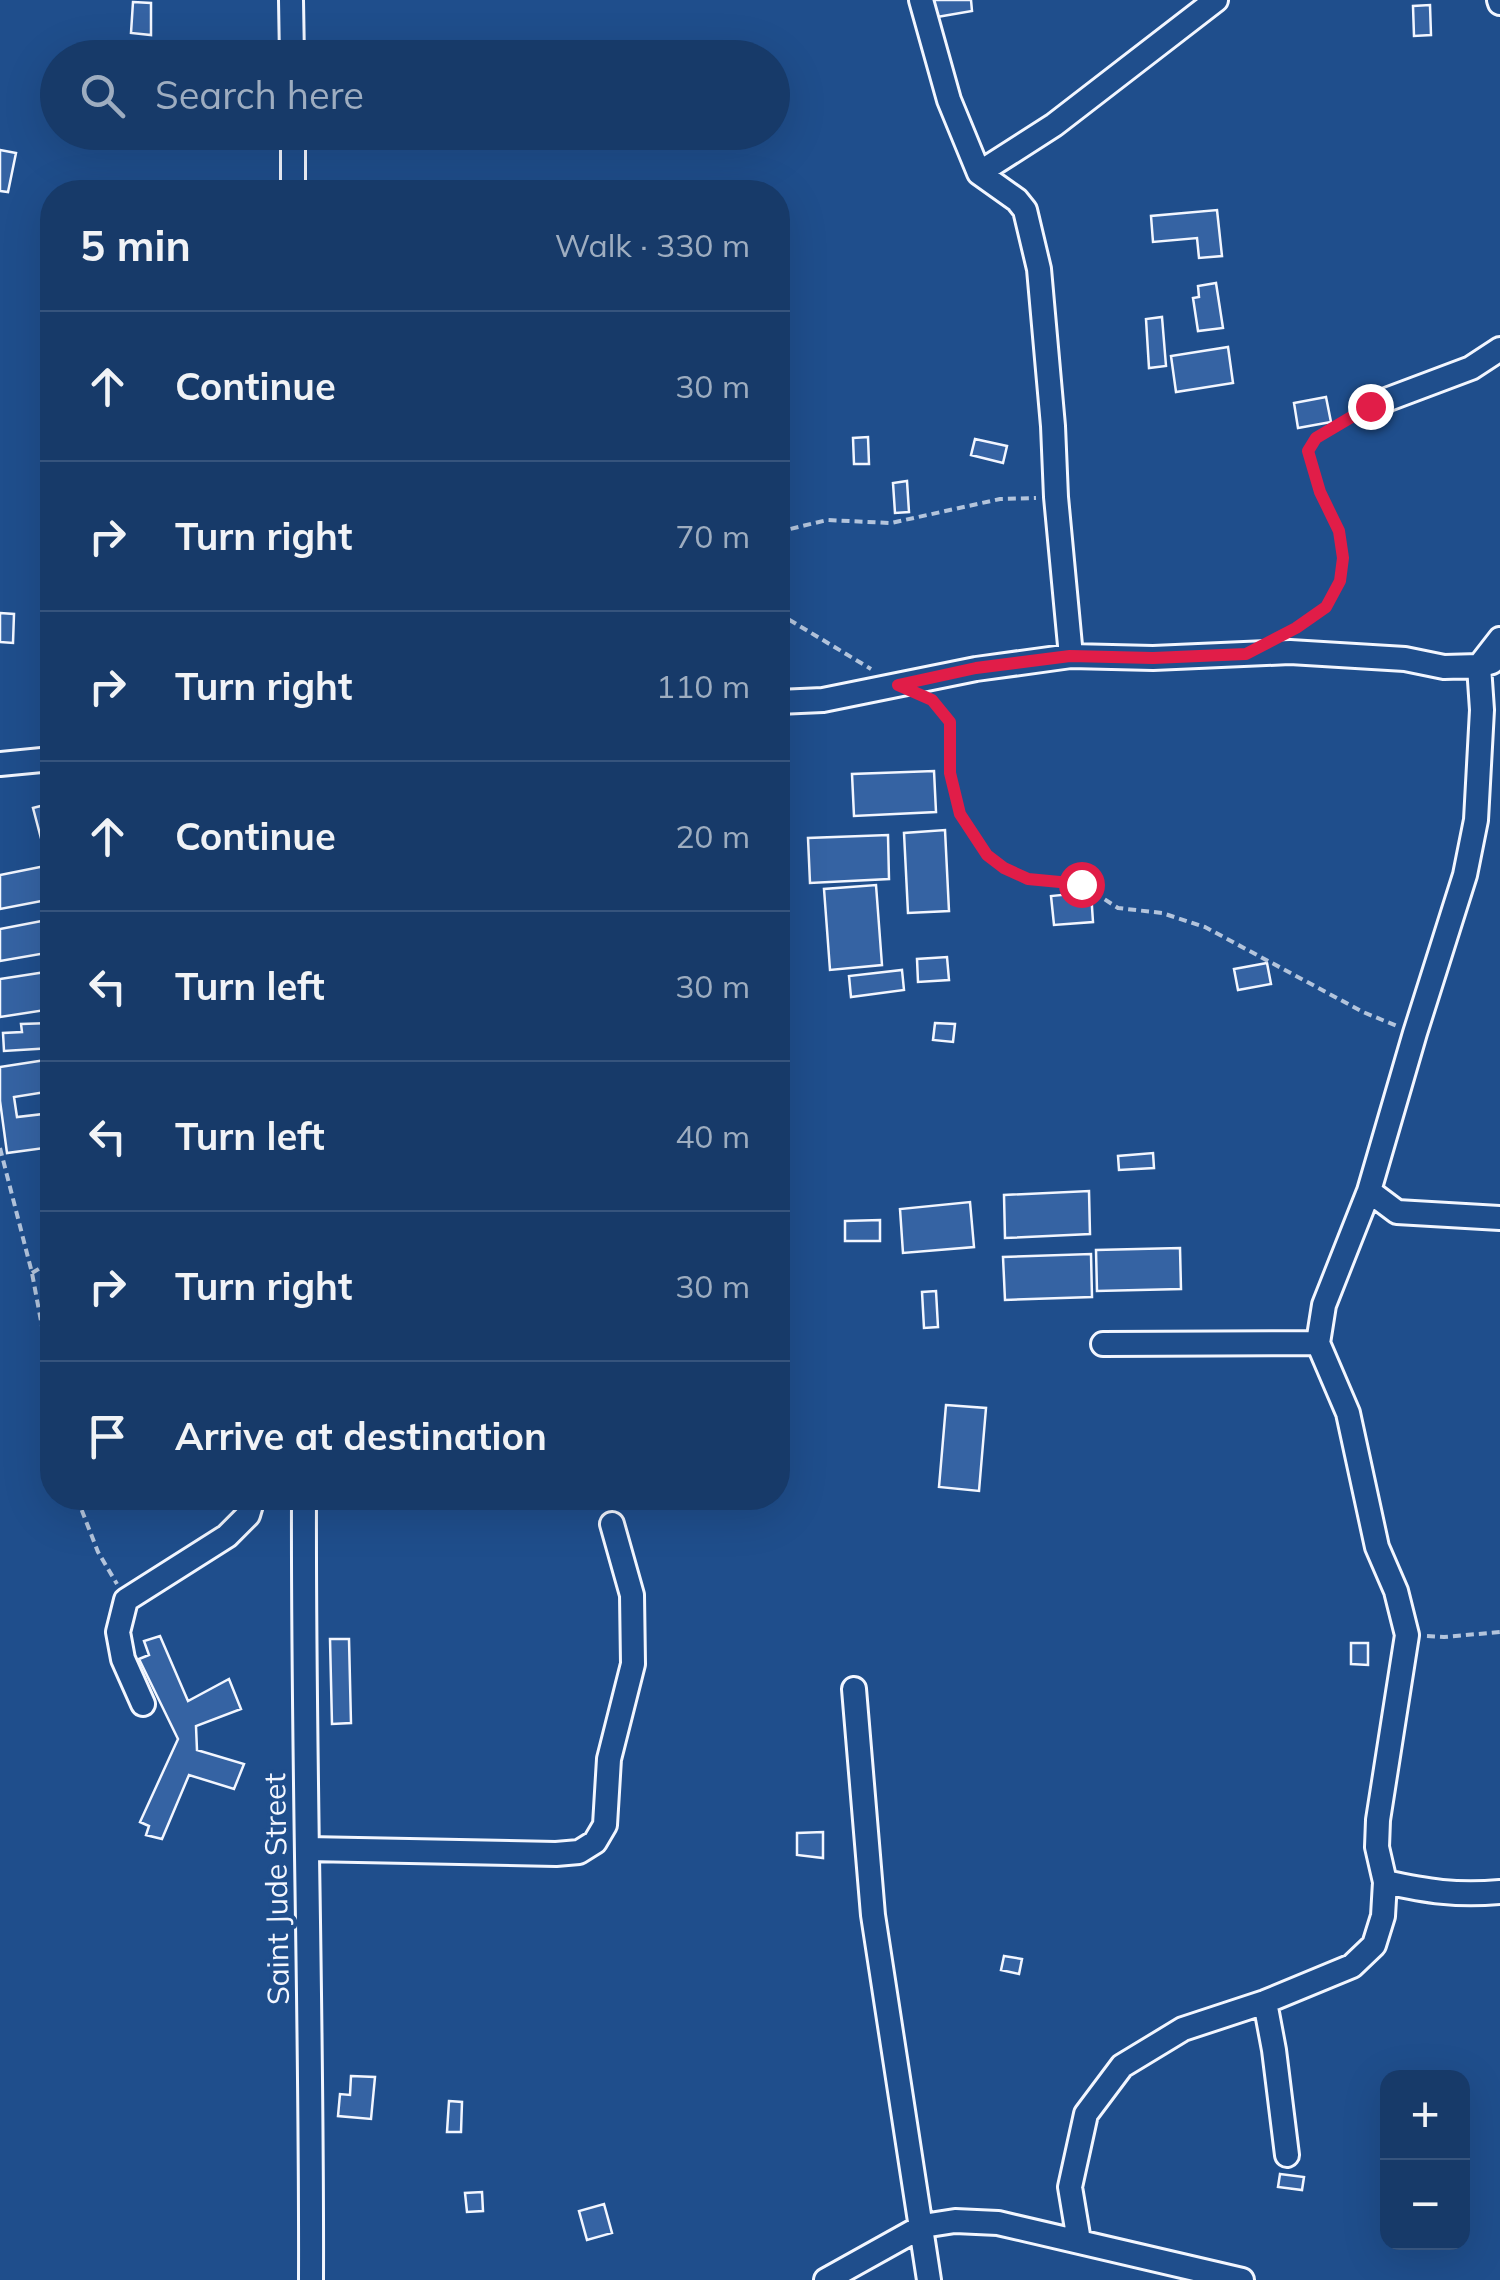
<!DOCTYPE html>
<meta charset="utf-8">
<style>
:root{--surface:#173a69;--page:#20416f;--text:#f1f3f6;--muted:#9eadc0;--line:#36547d}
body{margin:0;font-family:Mulish,sans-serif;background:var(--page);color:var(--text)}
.controls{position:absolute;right:30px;bottom:30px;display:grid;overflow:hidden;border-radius:20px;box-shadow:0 10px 40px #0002}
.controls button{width:90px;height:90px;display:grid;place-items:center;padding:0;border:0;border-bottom:2px solid var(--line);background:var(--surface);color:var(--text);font:50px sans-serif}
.stop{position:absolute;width:30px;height:30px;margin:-22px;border:8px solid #e11d48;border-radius:50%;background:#fff}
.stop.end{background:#e11d48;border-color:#fff;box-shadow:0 2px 10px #0008}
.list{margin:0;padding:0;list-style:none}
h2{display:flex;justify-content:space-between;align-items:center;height:130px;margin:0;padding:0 40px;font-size:42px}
h2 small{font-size:32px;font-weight:400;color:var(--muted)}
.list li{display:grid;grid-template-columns:65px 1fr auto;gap:30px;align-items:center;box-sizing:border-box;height:150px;padding:0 40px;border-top:2px solid var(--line)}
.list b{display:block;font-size:38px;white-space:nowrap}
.list em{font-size:32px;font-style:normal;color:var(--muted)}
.icon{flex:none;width:55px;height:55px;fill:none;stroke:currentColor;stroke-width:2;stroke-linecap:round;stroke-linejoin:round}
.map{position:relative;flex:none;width:1500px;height:2280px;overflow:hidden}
.search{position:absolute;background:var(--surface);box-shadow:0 10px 40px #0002;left:40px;top:40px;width:750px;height:110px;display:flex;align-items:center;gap:25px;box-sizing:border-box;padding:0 35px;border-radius:55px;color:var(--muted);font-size:38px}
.panel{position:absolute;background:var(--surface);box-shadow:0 10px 40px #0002;left:40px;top:180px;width:750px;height:1330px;border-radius:40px}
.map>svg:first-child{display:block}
</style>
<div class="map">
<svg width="1500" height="2280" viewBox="0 0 1500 2280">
<rect width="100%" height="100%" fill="#1f4e8c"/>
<path fill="#3563a3" stroke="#f2f6ff" stroke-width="2.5" d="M934 0H971L972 11 937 17Z
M133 2 151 3V35L131 33Z
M1430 5 1431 35 1414 36 1413 6Z
M0 150 16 153 8 192 0 191Z
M1217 210 1222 256 1199 258 1197 238 1153 242 1151 216Z
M1216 283 1223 328 1198 331 1193 298 1199 297 1198 286Z
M1162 317 1166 366 1149 368 1146 319Z
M1228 347 1233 383 1176 392 1171 356Z
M1326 397 1331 422 1298 428 1294 403Z
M868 437 869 464H854L853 438Z
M975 439 1007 446 1003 463 971 455Z
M907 481 909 512 895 513 893 483Z
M0 613 14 614 13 643 0 642Z
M934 771 936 812 854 816 852 774Z
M52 803V840L42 842 33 808Z
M945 830 949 911 908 913 904 833Z
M888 835 889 879 810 883 808 838Z
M50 865 52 899 0 909V875Z
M876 885 882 965 830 970 824 889Z
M1091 892 1093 922 1054 925 1051 896Z
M52 919V952L0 961V929Z
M785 943 787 980 778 981V944Z
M947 957 949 980 918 982 917 959Z
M1267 963 1271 984 1238 990 1234 969Z
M902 970 904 990 851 997 849 976Z
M52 971V1009L0 1017V979Z
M51 1023 52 1048 4 1051 3 1033 22 1032 21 1024Z
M935 1023 955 1024 953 1042 933 1040Z
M52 1059V1091L14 1097 17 1117 52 1113V1147L7 1153 0 1101V1067Z
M1153 1153 1154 1168 1119 1170 1118 1156Z
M1089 1191 1090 1234 1005 1238 1004 1195Z
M970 1202 974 1247 903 1253 900 1209Z
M880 1220V1241H845V1221Z
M1180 1248 1181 1289 1097 1291 1096 1250Z
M1091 1254 1092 1297 1005 1300 1003 1257Z
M936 1291 938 1327 924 1328 922 1292Z
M946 1405 986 1408 979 1491 939 1487Z
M160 1636 188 1701 229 1679 241 1709 196 1726 197 1750 244 1764 234 1789 189 1775 162 1839 146 1835 149 1826 140 1822 178 1739 139 1659 149 1655 144 1641Z
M330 1639H349L351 1723 332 1724Z
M1351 1643H1368V1665L1351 1664Z
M823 1832V1858L797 1855V1833Z
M1004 1956 1022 1959 1019 1974 1001 1970Z
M351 2076 375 2077 371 2119 338 2116 340 2094 350 2095Z
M449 2101 462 2102 461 2132H447Z
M1280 2174 1304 2177 1302 2190 1278 2187Z
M482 2192 483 2211 467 2212 465 2193Z
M604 2204 612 2233 587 2240 579 2211Z"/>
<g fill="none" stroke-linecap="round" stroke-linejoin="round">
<g stroke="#f2f6ff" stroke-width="28">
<path id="minor" d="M291 0 292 58
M921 0 949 100 979 173 1017 200 1025 210 1039 269 1053 426 1056 497 1071 656
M1499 0 1500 3
M979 173 1054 125 1216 0
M293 192V132
M1370 406 1471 368 1500 349
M778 702 823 700 976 669 1071 656 1153 658 1290 652 1405 659 1444 667 1479 666 1492 662
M0 764 52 759
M1369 1191 1397 1212 1500 1218
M1103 1344 1318 1343
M304 1498C303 1758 312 2019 311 2280
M854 1689 873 1915 929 2280
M143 1704 123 1659 118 1632 126 1600 227 1536 248 1515 253 1498
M308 1849 556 1854 579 1852 595 1842 605 1825 609 1759 633 1664 632 1595 612 1524
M1385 1882C1427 1891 1456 1896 1500 1892
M1265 2002 1274 2050 1287 2155
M1079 2241 1070 2187 1086 2114 1122 2066 1183 2029 1265 2002 1352 1966 1374 1945 1383 1916 1385 1882 1377 1847 1378 1820 1407 1635 1396 1591 1377 1547 1348 1413 1318 1343 1324 1305 1369 1191 1415 1033 1465 875 1476 820 1482 710 1479 666 1500 639
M826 2280 923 2226 955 2221 998 2223 1242 2280"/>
</g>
<path stroke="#b3c4dc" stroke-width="4" stroke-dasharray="8 5" stroke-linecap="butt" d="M778 532 827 520 891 523 1000 499 1036 498
M778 613 871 669
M1291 631C1330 609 1352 580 1340 533 1335 518 1325 504 1319 490 1315 477 1312 464 1308 451L1316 438 1352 417
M932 701 950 723 951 773 960 815 987 855 1004 868 1028 879 1081 884 1118 908 1162 913 1205 927 1363 1012 1397 1026
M0 1148 32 1273 52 1380
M32 1273 52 1261
M77 1498 98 1552 117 1584
M1427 1636 1444 1637 1500 1632"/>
<use href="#minor" stroke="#1f4e8c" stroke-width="22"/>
</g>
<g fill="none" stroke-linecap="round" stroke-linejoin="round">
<path stroke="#e11d48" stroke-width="12" d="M1081 884 1028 879 1004 868 987 855 960 814 950 773V722L932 700 898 685 976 668 1070 656 1153 658 1246 654 1296 628 1326 607 1340 581 1343 558 1339 531 1320 492 1308 451 1316 438 1370 406"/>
</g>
<g text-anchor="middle" stroke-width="8" stroke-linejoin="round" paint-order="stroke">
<g font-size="30" fill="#f2f6ff" stroke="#1f4e8c">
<text transform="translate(277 1889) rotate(-91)" y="10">Saint Jude Street</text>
</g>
</g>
</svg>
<div class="controls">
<button>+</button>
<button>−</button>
</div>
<div class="stop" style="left:1081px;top:884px"></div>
<div class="stop end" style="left:1370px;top:406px"></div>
<div class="search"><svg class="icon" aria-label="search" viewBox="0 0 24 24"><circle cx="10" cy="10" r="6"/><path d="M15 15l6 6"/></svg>Search here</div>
<section class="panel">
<h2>5 min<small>Walk · 330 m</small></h2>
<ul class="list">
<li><svg class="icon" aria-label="ahead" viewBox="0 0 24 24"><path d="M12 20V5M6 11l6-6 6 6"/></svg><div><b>Continue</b></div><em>30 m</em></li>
<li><svg class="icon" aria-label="right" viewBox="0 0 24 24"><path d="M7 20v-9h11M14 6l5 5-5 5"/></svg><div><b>Turn right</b></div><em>70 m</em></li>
<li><svg class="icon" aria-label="right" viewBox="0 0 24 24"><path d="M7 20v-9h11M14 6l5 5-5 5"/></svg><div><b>Turn right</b></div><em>110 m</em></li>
<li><svg class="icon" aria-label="ahead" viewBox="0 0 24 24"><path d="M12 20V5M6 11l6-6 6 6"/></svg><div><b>Continue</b></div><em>20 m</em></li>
<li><svg class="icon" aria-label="left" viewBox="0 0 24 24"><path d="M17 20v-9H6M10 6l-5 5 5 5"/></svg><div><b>Turn left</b></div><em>30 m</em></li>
<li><svg class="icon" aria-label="left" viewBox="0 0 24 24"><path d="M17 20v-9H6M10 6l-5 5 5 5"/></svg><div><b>Turn left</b></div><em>40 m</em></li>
<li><svg class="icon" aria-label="right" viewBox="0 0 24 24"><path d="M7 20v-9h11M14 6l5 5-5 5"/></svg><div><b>Turn right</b></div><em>30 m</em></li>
<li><svg class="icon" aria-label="arrive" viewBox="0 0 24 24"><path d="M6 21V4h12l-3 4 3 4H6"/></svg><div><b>Arrive at destination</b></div></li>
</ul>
</section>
</div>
